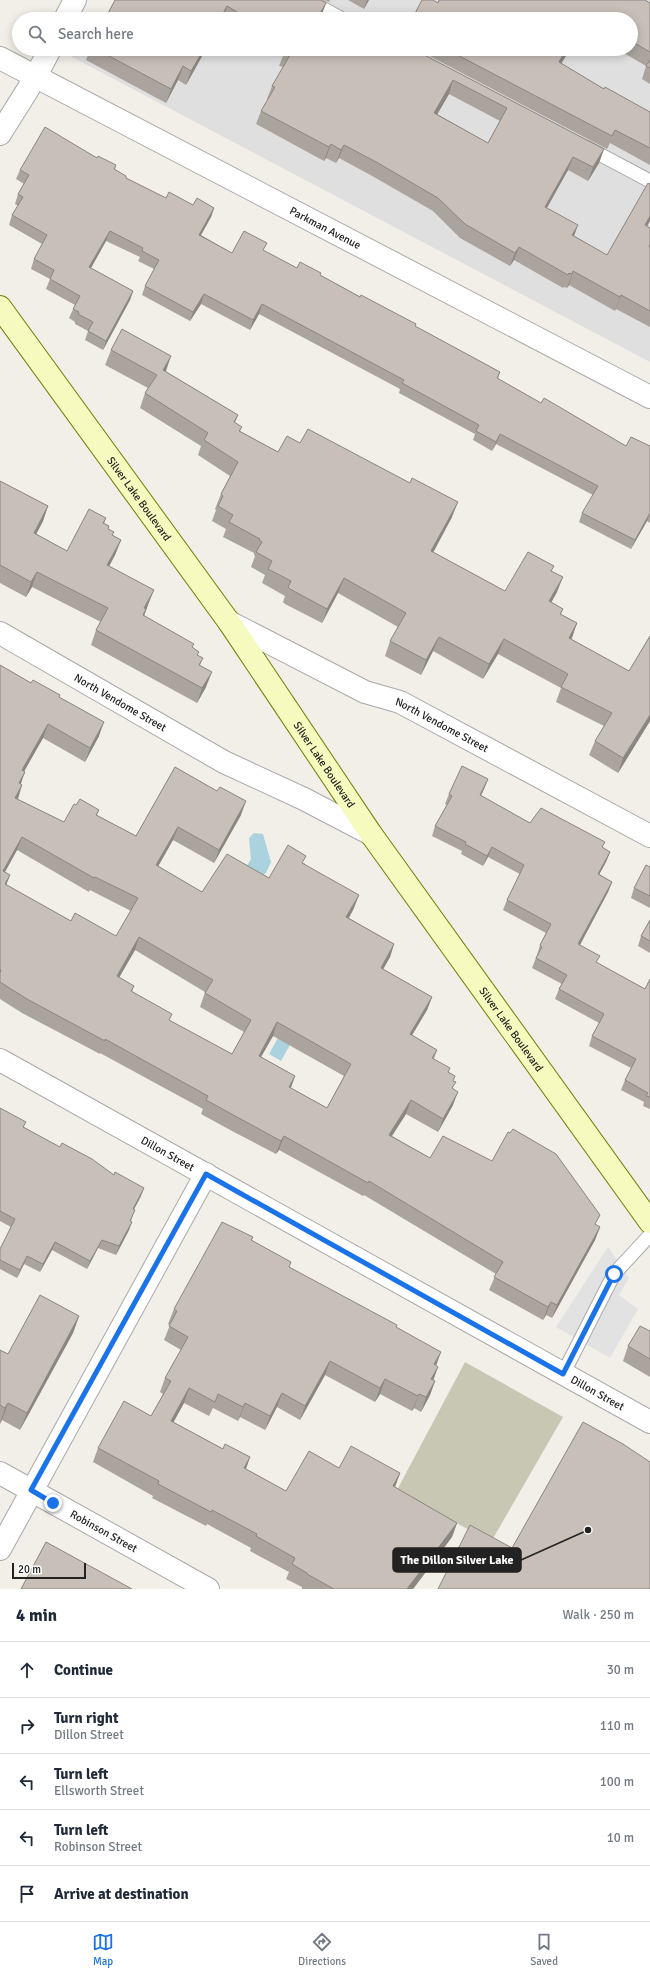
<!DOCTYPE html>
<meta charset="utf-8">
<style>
:root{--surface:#fff;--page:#f6f6f7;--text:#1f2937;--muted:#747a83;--line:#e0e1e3;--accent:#1a73e8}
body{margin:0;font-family:Signika,sans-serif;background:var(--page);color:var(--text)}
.scale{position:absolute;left:12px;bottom:10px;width:74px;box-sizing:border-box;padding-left:4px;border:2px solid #222;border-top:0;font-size:11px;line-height:14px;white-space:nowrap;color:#222;-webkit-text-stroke:3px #fff;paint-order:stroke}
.stop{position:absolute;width:12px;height:12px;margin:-9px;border:3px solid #1a73e8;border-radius:50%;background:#fff}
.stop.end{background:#1a73e8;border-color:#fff;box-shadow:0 1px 4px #0008}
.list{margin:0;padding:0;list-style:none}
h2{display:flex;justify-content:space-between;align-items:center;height:52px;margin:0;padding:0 16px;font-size:17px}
h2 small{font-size:13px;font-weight:400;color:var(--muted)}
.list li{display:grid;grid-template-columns:26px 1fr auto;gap:12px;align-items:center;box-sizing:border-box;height:56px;padding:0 16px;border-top:1px solid var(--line)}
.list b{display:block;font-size:15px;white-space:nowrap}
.list p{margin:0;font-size:13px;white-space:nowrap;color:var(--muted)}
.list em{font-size:13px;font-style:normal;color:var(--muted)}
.icon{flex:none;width:22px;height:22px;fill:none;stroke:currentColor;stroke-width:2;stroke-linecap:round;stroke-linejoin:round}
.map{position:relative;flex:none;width:650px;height:1589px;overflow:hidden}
.search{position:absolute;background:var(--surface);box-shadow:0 2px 10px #0003;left:12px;right:12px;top:12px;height:44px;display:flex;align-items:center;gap:10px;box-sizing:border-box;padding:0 14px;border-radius:22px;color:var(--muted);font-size:15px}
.sheet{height:332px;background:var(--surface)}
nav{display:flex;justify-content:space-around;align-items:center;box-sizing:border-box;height:56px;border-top:1px solid var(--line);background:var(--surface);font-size:11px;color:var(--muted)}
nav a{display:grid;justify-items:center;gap:2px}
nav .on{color:var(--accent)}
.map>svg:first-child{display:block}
</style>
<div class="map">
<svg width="650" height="1589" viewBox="0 0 650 1589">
<rect width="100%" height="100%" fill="#f2efe9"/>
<path fill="#e0dfdf" d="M310 0H650V178L402 49H631V19H345Z
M76 49H395L650 185V362L72 57Z"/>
<path fill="#c7c7b4" d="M465 1362 563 1417 491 1542 397 1490Z"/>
<path fill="#e2e2e2" d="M608 1247 629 1278 619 1295 638 1309 610 1358 556 1327Z"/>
<path fill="#aad3df" d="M254 833 263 834 271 862 266 873 260 877 245 869 251 859 249 838Z
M285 1025 297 1032 281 1061 269 1054Z"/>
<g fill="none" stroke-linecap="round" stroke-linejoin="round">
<g stroke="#a9a9a9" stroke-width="15">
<path id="lane" d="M308 0 342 19
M586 147 650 181
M563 1374 614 1274 650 1235"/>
</g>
<g stroke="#a9a9a9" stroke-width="24">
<g id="street">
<path d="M65 19 75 0"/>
<path id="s1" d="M0 58 650 397"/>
<path d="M0 134 35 78 50 49"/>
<path id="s2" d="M229 622 365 692 400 702 650 836"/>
<path id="s3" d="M0 633 224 762 304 799 371 834"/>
<path id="s4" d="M0 1060 650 1422"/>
<path id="s5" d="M0 1473 208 1589"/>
<path d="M0 1549 206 1174"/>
</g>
</g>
<g stroke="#707d05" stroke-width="24">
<g id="secondary">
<path id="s6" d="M0 307 229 622 371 834 650 1222"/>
</g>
</g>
<use href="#lane" stroke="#fff" stroke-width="13"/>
<use href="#street" stroke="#fff" stroke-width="22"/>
<use href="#secondary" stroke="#f7fabf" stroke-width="22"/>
</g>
<path fill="#aba49e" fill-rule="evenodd" d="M115 0 326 3 320 19H105Z
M324 0H330L329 2Z
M348 0H369L364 9Z
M438 3H650V84L642 79 646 66 617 49H631V19Z
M90 49H206L186 85 178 80 166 103 86 60Z
M272 49H413L604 149 599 163 588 181 568 170 547 208 574 236 607 255 647 226 650 228V327L616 309 615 311 569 285 567 288 564 287 563 288 514 260 510 266 460 238 433 211 374 177 339 158 336 163 326 158 324 161 256 124 261 111 268 99H267L272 86 283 67 279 66 283 56ZM449 94 500 121 488 143 437 114Z
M416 49H570L561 63 604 89 650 112V165L610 143 607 149Z
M97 158 116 165 115 170 126 178 166 198 193 205 214 208 211 217 201 235 232 253 264 251 297 268 320 275 500 372 498 379 541 403 626 446H650V523L647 521 631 549 579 522 582 513 593 495 496 444 492 451 473 440 475 434 399 393 400 389 259 314 250 330 201 304 190 321 142 295 145 286 154 269 138 261 140 257 106 241 91 268 133 291 130 300 103 350 85 340 88 331 75 324V322L69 318 75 305 46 289 50 279 31 269 34 259 42 244 9 225 12 215 18 206 15 204 18 194 24 184 16 179 20 170Z
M111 350 165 371 238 415 235 423 242 427 240 431 278 452 300 443 452 517 433 552 505 591 552 571 557 592 551 602 563 609 561 614 577 623 571 639 629 671 650 636V721L618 773 589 755 595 741 604 726 556 702 561 688 498 654 483 679 433 651 421 675 385 656 390 641 398 627 338 593 322 623 285 604 283 602 285 596 262 583 265 575 251 567 255 556 254 555V553L223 537 226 529 212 521 216 510 215 509 221 494 230 476 198 455 201 446 140 408 145 393 148 388 105 365Z
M0 481 48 506 43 521 36 534 67 551 106 518 104 524 108 529 114 532 112 535 121 540 115 555 109 566 148 605 144 616 192 648 198 656 203 658 200 665 206 687 197 703 91 645 96 630 101 622 32 587 26 597 0 583Z
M0 665 31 683 59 697 99 736 85 762 43 738 24 771 17 799 64 822 76 805 99 810 97 815 136 836 175 767 241 815 214 863 173 840 158 866 202 892 269 878 304 863 354 908 349 918 394 944 390 957 383 969 432 997 427 1010 412 1035 437 1050 434 1059 449 1072 453 1081V1105L438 1132 406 1114 392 1136 430 1158 596 1225 600 1227 595 1240 552 1318 546 1315 543 1320 489 1290 496 1274 364 1195 363 1196 279 1150 276 1154 232 1131 201 1114 203 1109 100 1053V1054L22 1013 0 999ZM17 850 89 892 90 890 131 911 116 936 71 921 6 885 10 875 5 872ZM135 950 205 992 200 1007 244 1032 232 1054 170 1021 132 992 134 986 119 977ZM273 1036 344 1076 327 1108 291 1088 295 1076 261 1057Z
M488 779 484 789 481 796 530 823 603 848 610 852 606 862 599 874 612 882 608 892 580 945 597 963 645 989 650 979V1109L643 1106 644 1102 621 1090 625 1080 631 1068 589 1046 592 1036 599 1023 555 999 559 989 562 984 532 968 537 955 540 945 546 933 503 910 507 900 520 874 488 857 483 866 461 854 462 851 432 836 435 826 447 805 445 804 449 794Z
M650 867V908L631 898 634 888Z
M650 920V953L638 946 641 936Z
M0 1108 24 1127 141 1196 134 1209 132 1218 131 1221 132 1222 129 1230 116 1255 98 1248 87 1269 52 1250 40 1272 24 1264 17 1278 0 1269V1249L11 1227 0 1221Z
M253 1237 252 1240 289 1267 396 1327 436 1366 438 1367 433 1380 435 1381 430 1395 421 1412 414 1408 412 1411 380 1394 375 1402 325 1375 300 1420 277 1407 265 1430 240 1417 238 1421 213 1408 209 1416 184 1403 173 1422 223 1449 250 1457 246 1469 286 1491 339 1468 400 1473 395 1487 457 1523 452 1537 413 1589H302V1587L286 1579 289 1572 250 1551 251 1548 207 1524 206 1526 152 1498 153 1496 93 1462 98 1448 151 1416 163 1394 160 1392 165 1378 181 1350 164 1340 170 1325 168 1324 174 1309Z
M79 1316 73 1333 20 1430 2 1420 0 1424V1350L8 1354Z
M650 1331V1377L623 1361 628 1346Z"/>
<path fill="#8b8681" d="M367 0H369L364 9Z
M326 3 320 19H317Z
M227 6 223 19H220Z
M204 49H206L186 85 191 71Z
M566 49H570L554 76 559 62Z
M183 66 178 80 166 103 171 89Z
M453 80 449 94 430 127 434 113Z
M331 144 326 158 324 161 329 147Z
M344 145 339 158 336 163 341 150Z
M604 149 599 163 588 181 593 167Z
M573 157 568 170 540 220 545 207Z
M214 208 211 217 196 244 199 235Z
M650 216V221L640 239 645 225Z
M578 225 573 239 572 235Z
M110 231 106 241 86 277 89 267Z
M519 247 514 260 510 266 515 253Z
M573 271 569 285 567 288 572 274Z
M133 291 130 300 103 350 106 341Z
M204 294 201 304 190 321 193 312Z
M621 295 616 309 615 311 620 297Z
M262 304 259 314 250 330 253 320Z
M171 356 166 371 158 385 163 370Z
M500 434 496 444 492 451 496 442Z
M458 502 452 517 426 566 431 551Z
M48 506 43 521 29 548 34 533Z
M650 513 647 521 631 549 635 540Z
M121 540 115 555 102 580 107 565Z
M37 572 32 587 26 597 31 582Z
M563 577 557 592 544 616 549 601Z
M344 578 338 593 322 623 327 609Z
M154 590 146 610 141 624 144 608Z
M577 623 572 638 563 653 569 638Z
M439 637 433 651 421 675 426 660Z
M504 639 498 654 483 679 489 664Z
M212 672 206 687 197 703 202 688Z
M650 715V721L618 773 623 758Z
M104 722 99 736 85 762 90 748Z
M48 724 43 738 17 784 22 770Z
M25 772 20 786 19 783Z
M488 779 484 789 476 805 480 795Z
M22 785 18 799 15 798Z
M246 801 241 815 214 863 219 850Z
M178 827 173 840 151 879 156 865Z
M22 837 17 850 0 881 3 871Z
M492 847 488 857 483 866 487 856Z
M610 852 606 862 594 884 598 874Z
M10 875 5 888V884Z
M612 882 608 892 575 954 578 944Z
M359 895 354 908 342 930 346 917Z
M139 937 135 950 112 990 117 976Z
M394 944 390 957 376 982 381 968Z
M432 997 427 1010 405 1047 410 1034Z
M277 1022 273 1036 254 1069 259 1056Z
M295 1076 290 1090 289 1087Z
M458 1092 453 1105 438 1132 443 1119Z
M411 1100 406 1114 384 1148 389 1135Z
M284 1136 279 1150 276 1154 281 1141Z
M144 1188 141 1196 130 1217 133 1209Z
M132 1222 129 1230 116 1255 119 1246Z
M600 1227 595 1240 552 1318 557 1305Z
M102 1240 98 1248 87 1269 90 1261Z
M55 1242 52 1250 40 1272 43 1264Z
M27 1256 24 1264 17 1278 20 1270Z
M551 1302 546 1315 543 1320 548 1307Z
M79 1316 73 1333 20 1430 27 1413Z
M441 1352 436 1366 434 1364Z
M330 1361 325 1375 300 1420 305 1406Z
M438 1367 433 1381 431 1379Z
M385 1379 380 1394 375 1402 380 1388Z
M435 1381 430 1395 421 1412 426 1397Z
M189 1388 184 1403 166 1436 171 1421Z
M282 1393 277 1407 265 1430 270 1416Z
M419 1394 414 1408 412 1411 418 1396Z
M8 1403 2 1420 0 1424 5 1408Z
M245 1403 240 1417 238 1421 243 1407Z
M250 1457 245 1471 244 1468Z
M400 1473 395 1487 393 1486Z
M457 1523 452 1537 413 1589H407Z"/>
<path fill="#c7bfb8" stroke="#8b8681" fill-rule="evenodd" d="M115 0H321L326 3 317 19H249L227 6 220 19H105Z
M422 0H433L438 3 439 0H645L650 3V52L631 41V19H412Z
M362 16 367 19H361Z
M96 49H204L191 71 183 66 171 89Z
M286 49H413L604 149 593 167 573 157 545 207 578 225 572 235 607 255 648 183 650 184V216L645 225 650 228V244L649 247H650V311L621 295 620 297 573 271 572 274 569 273 568 275 519 247 515 253 465 224 438 198 378 163 344 145 341 150 331 144 329 147 261 111 275 87 272 86 290 55 284 52ZM453 80 507 108 488 143 434 113Z
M446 49H566L559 62 604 89 605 87 650 112V148L615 130 612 136Z
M650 60V68L646 66Z
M45 127 97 158 98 156 116 165 114 169 126 176V178L166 198 169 192 193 205 197 198 214 208 199 235 232 253 244 231 267 243 263 250 297 268 300 262 321 273 320 275 360 297 361 295 416 324 415 326 500 372 497 378 541 403 544 398 626 446 631 437 650 446V513L635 540 582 513 598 486 500 434 496 442 476 431 479 425 402 383 404 380 262 304 253 320 204 294 193 312 145 286 159 260 142 251 143 248 110 231 89 267 133 291 106 341 88 331 93 322 78 314 79 312 73 309 80 296 50 279 54 270 34 259 47 235 12 215 23 197 18 194 29 175 20 170Z
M122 329 171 356 163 370 238 415 234 422 242 427 239 431 278 452 287 436 300 443 308 429 410 483 412 478 458 502 431 551 505 591 528 552 554 566 551 571 563 577 549 601 563 609 560 614 577 623 569 638 629 671 650 636V715L623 758 595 741 612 713 561 687 568 674 504 639 489 664 439 637 426 660 390 641 406 613 344 578 327 609 290 589 288 587 291 581 268 569 272 561 256 552 262 542 259 540 260 539 229 522 233 515 218 506 223 496 221 494 238 462 204 440 208 433 145 393 157 375 111 350Z
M0 481 48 506 34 533 67 551 89 509 106 518 103 523 109 526 108 529 114 532 112 535 121 540 107 565 154 590 144 608 146 609 143 615 194 644 192 647 199 652 197 655 203 658 199 665 212 672 202 688 96 630 108 608 37 572 31 582 0 565Z
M0 665 31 683 33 680 60 695 59 697 104 722 90 748 48 724 22 770 25 772 19 783 22 785 15 798 64 822 74 804 76 805 80 799 99 810 96 815 136 836 175 767 217 791 220 787 246 801 219 850 178 827 156 865 202 892 227 854 269 878 288 845 306 856 302 863 359 895 346 917 394 944 381 968 432 997 410 1034 437 1050 432 1058 450 1068 448 1072 455 1076 453 1081 456 1082 452 1088 458 1092 443 1119 411 1100 389 1135 430 1158 443 1136 492 1161 508 1132 510 1133 513 1129 556 1154 600 1215 595 1224 600 1227 557 1305 551 1302 548 1307 494 1277 503 1262 369 1181 368 1183 284 1136 281 1141 237 1117 206 1100 208 1096 105 1039V1041L27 999 0 982V973L1 970 0 969ZM22 837 94 878 95 877 138 898 116 936 75 913 71 921 5 884 10 875 3 871ZM139 937 213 980 205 993 251 1020 232 1054 169 1020 172 1014 131 991 134 986 117 976ZM277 1022 351 1064 327 1108 289 1087 295 1076 259 1056Z
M462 766 488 779 480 795 530 823 541 808 605 842 602 847 610 852 598 874 612 882 578 944 600 956 596 962 645 989 650 979V1097L646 1096 648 1093 625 1080 636 1059 592 1036 604 1014 559 989 567 975 536 958 542 947 540 945 551 924 507 900 524 865 492 847 487 856 465 844 466 842 435 826 452 796 449 794Z
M646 865 650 867V896L634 888Z
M650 920V941L641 936Z
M0 1108 26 1122 23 1127 60 1147 62 1143 92 1159 114 1175 115 1172 144 1188 133 1209 135 1210 130 1221 132 1222 119 1246 102 1240 90 1261 55 1242 43 1264 27 1256 20 1270 0 1260V1249L15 1219 0 1211Z
M222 1222 253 1237 251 1240 291 1262 289 1267 397 1325 396 1327 441 1352 434 1364 438 1367 431 1379 435 1381 426 1397 419 1394 418 1396 385 1379 380 1388 330 1361 305 1406 282 1393 270 1416 245 1403 243 1407 218 1394 215 1402 189 1388 171 1421 223 1449 225 1444 250 1457 244 1468 286 1491 309 1451 339 1468 351 1446 400 1473 393 1486 457 1523 407 1589H334L307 1574V1573L292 1564 295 1558 256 1536 257 1534 212 1510 211 1512 158 1484 159 1481 98 1448 124 1401 151 1416 171 1381 165 1378 188 1337 169 1326 177 1311 174 1309Z
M40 1295 79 1316 27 1413 8 1403 5 1408 0 1405V1350L8 1354Z
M640 1326 650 1331V1359L628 1346Z
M583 1422 623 1444 650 1462V1589H438L470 1525 512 1548Z
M46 1542 132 1589H21Z"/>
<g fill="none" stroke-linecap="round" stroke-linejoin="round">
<path stroke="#1a73e8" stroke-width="5" d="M53 1503 31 1490 206 1174 563 1374 614 1274"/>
</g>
<g text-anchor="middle" stroke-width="3.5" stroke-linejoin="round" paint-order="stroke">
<g font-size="11" fill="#222" stroke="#fff">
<text dy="4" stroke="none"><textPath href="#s1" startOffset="367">Parkman Avenue</textPath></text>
<text dy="4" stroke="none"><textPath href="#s6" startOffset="237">Silver Lake Boulevard</textPath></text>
<text dy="4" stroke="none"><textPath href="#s3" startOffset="139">North Vendome Street</textPath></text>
<text dy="4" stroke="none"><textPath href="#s2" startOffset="237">North Vendome Street</textPath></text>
<text dy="4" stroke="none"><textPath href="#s6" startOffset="561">Silver Lake Boulevard</textPath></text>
<text dy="4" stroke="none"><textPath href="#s6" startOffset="885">Silver Lake Boulevard</textPath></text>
<text dy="4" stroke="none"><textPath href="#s4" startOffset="192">Dillon Street</textPath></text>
<text dy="4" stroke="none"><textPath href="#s4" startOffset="684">Dillon Street</textPath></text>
<text dy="4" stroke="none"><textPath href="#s5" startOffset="119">Robinson Street</textPath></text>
</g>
</g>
<path fill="none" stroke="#222" stroke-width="1.5" d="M588 1530L521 1560"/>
<circle fill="#222" stroke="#fff" stroke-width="1.5" cx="588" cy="1530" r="4"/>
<rect fill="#222" stroke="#222" stroke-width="1.5" x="393" y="1548" width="128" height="24" rx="4"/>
<g font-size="12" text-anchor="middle" font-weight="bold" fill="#fff">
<text x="457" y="1564">The Dillon Silver Lake</text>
</g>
</svg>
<div class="scale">20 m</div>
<div class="stop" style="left:614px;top:1274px"></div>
<div class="stop end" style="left:53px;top:1503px"></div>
<div class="search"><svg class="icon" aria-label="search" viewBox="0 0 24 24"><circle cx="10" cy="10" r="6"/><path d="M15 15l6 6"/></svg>Search here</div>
</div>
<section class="sheet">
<h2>4 min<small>Walk · 250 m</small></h2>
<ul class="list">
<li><svg class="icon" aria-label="ahead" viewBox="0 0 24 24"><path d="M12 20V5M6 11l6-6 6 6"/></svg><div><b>Continue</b></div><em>30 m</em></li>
<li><svg class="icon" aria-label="right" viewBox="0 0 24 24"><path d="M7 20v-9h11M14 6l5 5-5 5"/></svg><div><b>Turn right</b><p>Dillon Street</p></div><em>110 m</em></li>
<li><svg class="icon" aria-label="left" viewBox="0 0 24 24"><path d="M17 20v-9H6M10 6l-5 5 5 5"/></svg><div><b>Turn left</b><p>Ellsworth Street</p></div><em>100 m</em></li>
<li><svg class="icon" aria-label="left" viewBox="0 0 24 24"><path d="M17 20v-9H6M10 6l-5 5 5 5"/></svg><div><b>Turn left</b><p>Robinson Street</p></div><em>10 m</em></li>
<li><svg class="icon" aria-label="arrive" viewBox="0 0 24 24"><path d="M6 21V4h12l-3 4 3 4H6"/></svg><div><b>Arrive at destination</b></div></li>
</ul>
</section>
<nav>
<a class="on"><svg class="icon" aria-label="map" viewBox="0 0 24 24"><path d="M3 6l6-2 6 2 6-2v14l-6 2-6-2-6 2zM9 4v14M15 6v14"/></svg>Map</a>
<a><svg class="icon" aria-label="directions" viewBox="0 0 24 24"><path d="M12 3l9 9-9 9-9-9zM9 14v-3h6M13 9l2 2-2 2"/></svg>Directions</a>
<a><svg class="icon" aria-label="saved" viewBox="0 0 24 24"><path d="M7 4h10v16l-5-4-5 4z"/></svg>Saved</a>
</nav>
